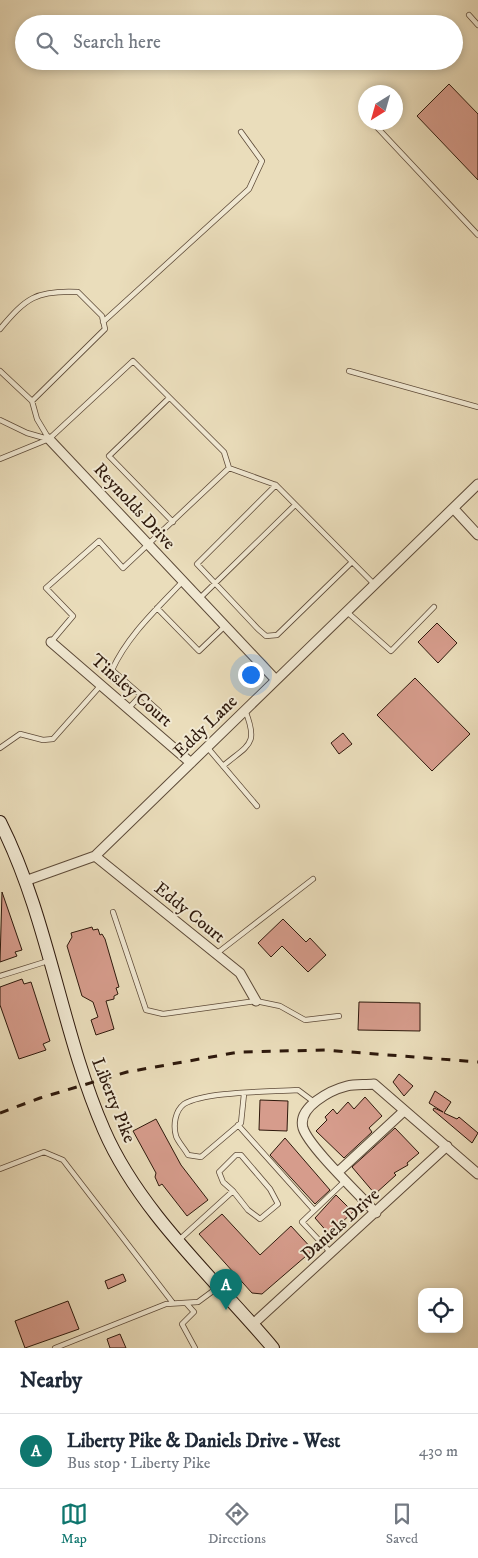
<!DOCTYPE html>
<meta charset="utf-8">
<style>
:root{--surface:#fff;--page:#f2f2f3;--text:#1f2937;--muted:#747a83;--line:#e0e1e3;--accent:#0f766e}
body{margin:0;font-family:"IM FELL DW Pica",serif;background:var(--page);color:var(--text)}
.controls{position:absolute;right:15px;bottom:15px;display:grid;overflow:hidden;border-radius:10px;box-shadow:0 2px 8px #0003}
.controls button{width:45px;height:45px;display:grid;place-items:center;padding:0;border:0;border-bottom:1px solid var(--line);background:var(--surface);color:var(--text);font:25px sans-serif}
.compass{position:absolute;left:358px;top:85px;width:45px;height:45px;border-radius:50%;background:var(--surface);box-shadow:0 2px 8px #0003;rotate:217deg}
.you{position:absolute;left:250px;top:674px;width:18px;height:18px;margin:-12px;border:4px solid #fff;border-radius:50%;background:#1a73e8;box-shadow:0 0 0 8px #1a73e833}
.badge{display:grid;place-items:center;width:32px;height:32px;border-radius:50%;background:var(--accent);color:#fff;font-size:16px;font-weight:700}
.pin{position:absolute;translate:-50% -41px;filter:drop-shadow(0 1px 2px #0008)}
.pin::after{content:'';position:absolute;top:26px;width:18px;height:15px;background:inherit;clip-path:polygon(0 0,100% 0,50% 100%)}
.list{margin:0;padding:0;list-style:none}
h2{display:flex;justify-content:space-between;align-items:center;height:65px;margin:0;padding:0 20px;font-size:21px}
h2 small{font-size:16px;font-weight:400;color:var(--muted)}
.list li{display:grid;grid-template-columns:32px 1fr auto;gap:15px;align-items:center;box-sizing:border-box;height:75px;padding:0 20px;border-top:1px solid var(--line)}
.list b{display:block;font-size:19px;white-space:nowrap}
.list p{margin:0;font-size:16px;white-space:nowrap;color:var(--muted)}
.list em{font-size:16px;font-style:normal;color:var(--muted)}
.icon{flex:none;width:28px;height:28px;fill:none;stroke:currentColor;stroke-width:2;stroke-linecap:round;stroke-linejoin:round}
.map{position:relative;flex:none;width:478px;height:1348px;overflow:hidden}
.search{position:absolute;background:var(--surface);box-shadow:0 2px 8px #0003;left:15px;right:15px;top:15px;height:55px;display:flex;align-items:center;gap:12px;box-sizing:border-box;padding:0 18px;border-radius:28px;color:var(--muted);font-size:19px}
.sheet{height:140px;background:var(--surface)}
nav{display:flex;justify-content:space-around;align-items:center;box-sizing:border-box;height:70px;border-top:1px solid var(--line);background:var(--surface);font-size:14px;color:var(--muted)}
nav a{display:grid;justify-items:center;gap:2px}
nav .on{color:var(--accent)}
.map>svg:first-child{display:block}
</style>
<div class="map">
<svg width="478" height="1348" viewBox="0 0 478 1348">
<rect width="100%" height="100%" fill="#eaddbb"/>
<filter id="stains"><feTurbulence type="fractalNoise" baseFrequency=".004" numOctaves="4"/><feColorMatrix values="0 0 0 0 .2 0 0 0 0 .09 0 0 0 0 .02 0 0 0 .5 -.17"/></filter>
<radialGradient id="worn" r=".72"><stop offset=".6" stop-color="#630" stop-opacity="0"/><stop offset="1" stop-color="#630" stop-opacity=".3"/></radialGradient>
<path fill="#d69c8c" stroke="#2e190c" d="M449 84 478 114V180L417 116Z
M437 623 457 643 438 663 418 642Z
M415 678 470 734 432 771 377 715Z
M343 733 352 744 339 754 331 743Z
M2 892 22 950 15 952 17 956 0 962Z
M283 919 306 942 310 938 326 955 308 972 282 946 271 957 258 943Z
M92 927 93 930 98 929 100 935 102 934 105 939 119 987 116 988 118 994 114 996V999L106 1001 114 1029 96 1035 91 1020 98 1017 93 1002 82 996 67 946 72 937 71 933Z
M22 979 24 984 31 982 50 1041 43 1044 46 1050 19 1059 0 1005V987Z
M359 1002 420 1003V1031L358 1030Z
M399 1074 413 1086 404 1096 393 1082Z
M435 1091 451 1102 444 1113 457 1119 459 1117 478 1133 472 1143 433 1110 434 1108 443 1112 429 1103Z
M365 1097 382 1116 369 1128 372 1132 344 1158 316 1131 327 1120 325 1117 333 1109 337 1114 348 1102 354 1109Z
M260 1100 288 1101 287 1131 259 1130Z
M156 1119 181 1165 208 1200 187 1216 162 1184 159 1186 155 1177 156 1173 133 1131Z
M395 1128 419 1153 407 1163 408 1165 394 1173 396 1175 375 1194 352 1167Z
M285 1138 330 1190 315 1204 270 1155Z
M336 1195 353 1212 329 1234 315 1218Z
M222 1214 260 1255 291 1226 313 1250 262 1294 252 1293 199 1234Z
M123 1274 126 1281 108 1289 105 1281Z
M68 1301 79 1329 25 1348 15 1321Z
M120 1334 126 1348H110L107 1339Z"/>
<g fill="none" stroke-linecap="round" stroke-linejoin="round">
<g stroke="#5d4a38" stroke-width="6">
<path id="lane" d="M469 15 478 25
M363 112 366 115
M372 122 478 235
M103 322 249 189 262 161 241 132
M0 329C26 298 36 290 78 292L102 316 105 329 32 401
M0 371 32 401 37 419 49 439
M349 371 478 407
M169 398 109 456 173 522
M0 420 27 433 48 439
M0 459 49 439 133 361 224 452 229 468 123 568 99 541 46 588 73 616 51 642
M229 468 276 485 375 585
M276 485 197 564 258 629 266 636 277 635 352 562
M200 598 295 505
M157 608 199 651 225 626
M347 612 391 651 434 607
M141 695 159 711
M128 709 141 695 112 670C128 635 157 609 183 581
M207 747 257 806
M0 748 20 734 43 740 53 739 101 685
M223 766C249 744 259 745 245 710
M113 912 146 1010 163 1014 256 1001 280 1006 305 1020 339 1016
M216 954 313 879
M0 976 48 961
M244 1094 241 1123 201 1157 188 1155C185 1149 178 1142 176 1136 173 1125 175 1111 184 1104 205 1091 272 1092 298 1090L314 1102
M238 1125 314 1210
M0 1169 44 1152 63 1160 173 1303
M179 1240 233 1191 248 1210 260 1219 278 1204 270 1189 241 1155H236L219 1172 223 1182 233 1191
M330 1252 302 1222 346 1180
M186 1303 194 1312 182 1324 195 1348
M55 1348 166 1304 198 1302 217 1288"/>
</g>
<g stroke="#5d4a38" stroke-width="11">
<path id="street" d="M49 439 276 680
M454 509 478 535
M51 642 191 763
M95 856 240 973 256 1001
M25 881 95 856 478 484
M338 1172 404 1111
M376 1213C360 1195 309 1147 303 1128 297 1107 331 1090 347 1086 355 1084 365 1085 374 1084L478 1174
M253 1324 447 1146"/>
</g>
<g stroke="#2e190c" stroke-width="14">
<path id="secondary" d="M0 822C49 919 61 1031 104 1130 140 1213 216 1280 273 1348"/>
</g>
<use href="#lane" stroke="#f1e9d3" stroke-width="4.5"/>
<use href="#street" stroke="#f1e9d3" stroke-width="9"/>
<use href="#secondary" stroke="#f1e9d3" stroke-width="12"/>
<path stroke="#2e190c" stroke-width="3" stroke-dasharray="9 9" stroke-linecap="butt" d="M0 1113 40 1098 127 1072 239 1052 325 1050 478 1062"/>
</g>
<g text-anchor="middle" stroke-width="4" stroke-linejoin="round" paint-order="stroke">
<g font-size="18" fill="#2e190c" stroke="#f1e9d3">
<text transform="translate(135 506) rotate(47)" y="6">Reynolds Drive</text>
<text transform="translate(132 690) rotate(41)" y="6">Tinsley Court</text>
<text transform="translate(205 726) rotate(-44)" y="6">Eddy Lane</text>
<text transform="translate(190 912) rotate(39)" y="6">Eddy Court</text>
<text transform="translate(114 1100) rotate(68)" y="6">Liberty Pike</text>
<text transform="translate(340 1224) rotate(-42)" y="6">Daniels Drive</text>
</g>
</g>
<rect width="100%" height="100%" filter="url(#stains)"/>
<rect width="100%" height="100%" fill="url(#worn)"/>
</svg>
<div class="controls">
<button><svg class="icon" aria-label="locate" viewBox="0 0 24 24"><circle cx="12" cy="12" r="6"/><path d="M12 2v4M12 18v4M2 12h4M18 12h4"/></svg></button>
</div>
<svg class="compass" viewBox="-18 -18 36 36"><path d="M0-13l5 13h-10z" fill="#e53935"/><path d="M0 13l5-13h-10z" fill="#747a83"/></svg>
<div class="you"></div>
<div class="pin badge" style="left:226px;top:1310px">A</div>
<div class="search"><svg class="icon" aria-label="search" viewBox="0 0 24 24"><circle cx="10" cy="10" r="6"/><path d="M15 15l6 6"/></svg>Search here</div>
</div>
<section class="sheet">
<h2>Nearby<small></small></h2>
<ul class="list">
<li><span class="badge">A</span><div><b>Liberty Pike &amp; Daniels Drive - West</b><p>Bus stop · Liberty Pike</p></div><em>430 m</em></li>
</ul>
</section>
<nav>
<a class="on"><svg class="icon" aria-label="map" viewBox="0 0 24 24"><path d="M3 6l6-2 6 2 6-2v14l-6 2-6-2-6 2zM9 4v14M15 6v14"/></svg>Map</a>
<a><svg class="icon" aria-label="directions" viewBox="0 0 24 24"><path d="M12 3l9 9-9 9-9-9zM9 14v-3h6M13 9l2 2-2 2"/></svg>Directions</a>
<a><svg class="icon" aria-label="saved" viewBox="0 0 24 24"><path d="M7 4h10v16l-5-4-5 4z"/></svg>Saved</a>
</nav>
